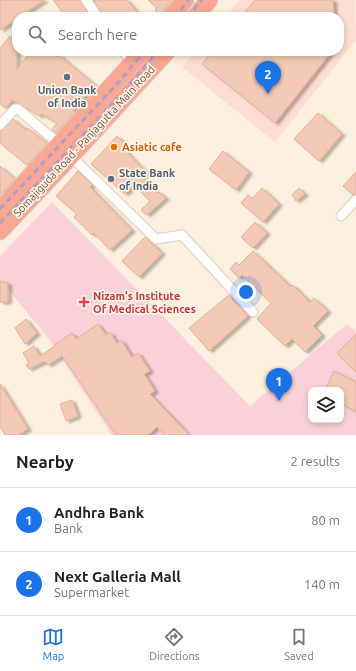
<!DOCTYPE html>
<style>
:root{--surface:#fff;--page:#f2f2f2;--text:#222;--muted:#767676;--line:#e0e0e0;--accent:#1a73e8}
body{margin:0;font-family:Ubuntu,sans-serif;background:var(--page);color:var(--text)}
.controls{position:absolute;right:12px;bottom:12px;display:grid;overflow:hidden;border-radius:8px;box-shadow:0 2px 6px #0003}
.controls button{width:36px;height:36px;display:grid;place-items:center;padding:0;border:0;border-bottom:1px solid var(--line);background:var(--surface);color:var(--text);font:20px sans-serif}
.you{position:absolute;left:246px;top:292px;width:14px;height:14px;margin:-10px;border:3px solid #fff;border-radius:50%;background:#1a73e8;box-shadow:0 0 0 6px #1a73e833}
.badge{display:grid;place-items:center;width:26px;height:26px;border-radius:50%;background:var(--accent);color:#fff;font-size:13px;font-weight:700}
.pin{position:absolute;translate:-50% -33px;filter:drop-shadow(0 1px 2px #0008)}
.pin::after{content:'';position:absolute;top:21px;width:14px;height:12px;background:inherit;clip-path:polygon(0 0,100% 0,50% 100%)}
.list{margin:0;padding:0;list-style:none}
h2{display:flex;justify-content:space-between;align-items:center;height:52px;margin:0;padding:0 16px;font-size:17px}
h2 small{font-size:13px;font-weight:400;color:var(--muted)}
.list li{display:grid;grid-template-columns:26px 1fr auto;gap:12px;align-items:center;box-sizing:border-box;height:64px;padding:0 16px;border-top:1px solid var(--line)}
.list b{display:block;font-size:15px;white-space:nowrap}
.list p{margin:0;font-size:13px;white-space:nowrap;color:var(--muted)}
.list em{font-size:13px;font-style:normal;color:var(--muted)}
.icon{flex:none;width:22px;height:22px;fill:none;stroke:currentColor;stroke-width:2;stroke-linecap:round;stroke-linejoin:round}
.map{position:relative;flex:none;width:356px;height:435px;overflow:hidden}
.search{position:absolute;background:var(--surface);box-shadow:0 2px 6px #0003;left:12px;right:12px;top:12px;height:44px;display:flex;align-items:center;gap:10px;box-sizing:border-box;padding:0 14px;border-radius:16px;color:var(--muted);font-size:15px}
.sheet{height:180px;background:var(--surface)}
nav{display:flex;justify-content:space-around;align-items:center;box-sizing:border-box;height:56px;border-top:1px solid var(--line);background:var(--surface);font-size:11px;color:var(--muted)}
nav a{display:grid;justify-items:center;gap:2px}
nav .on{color:var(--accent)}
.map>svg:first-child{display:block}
</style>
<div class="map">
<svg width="356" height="435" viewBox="0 0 356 435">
<defs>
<filter id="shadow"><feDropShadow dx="3.5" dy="2" stdDeviation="1" flood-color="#0004"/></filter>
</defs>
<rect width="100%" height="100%" fill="#fcefde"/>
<path fill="#fddcd1" d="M240 0H355L356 40 275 142 182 67 196 51H339V17H225Z"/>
<path fill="#fbd1d9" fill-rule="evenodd" d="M52 202 250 406 347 324 356 332V435H112L46 335 0 280V256ZM311 390H341V420H311Z"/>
<path fill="#f2cab5" stroke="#e5af95" filter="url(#shadow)" d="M0 0H45L19 17H17V19L0 30Z
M53 0H80L91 17H66Z
M93 0H127L141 17H104Z
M148 0H172L163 11 161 16 155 10 157 8Z
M255 0H333L334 17H241Z
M10 36 17 42V69L29 53 32 56 37 51H50L57 57 59 55 95 85 73 111 75 112 56 133 52 130 57 123 41 114 40 116 12 100 6 108 0 104V48Z
M213 51H332L275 123 202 64Z
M318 113 342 134 319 161 294 139Z
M13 119 26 130 27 128 47 143 27 165 0 143V132Z
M117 136 129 148 126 151 147 173 142 178 158 193 159 192 166 198 147 215 141 210 150 201 134 185 125 194 91 164Z
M223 151 249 172 236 190 209 169Z
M0 166 15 179 0 195Z
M78 171 92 185 90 187 132 230 110 250 94 233 92 235 74 217 77 214 56 196Z
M356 172V194L353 195 343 186Z
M262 188 279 204 263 222 241 203 248 195 252 199Z
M299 188 305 194 296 201 292 195Z
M255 222 267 233 253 248 241 237Z
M145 237 162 253 139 277 122 261Z
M253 251 291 287 293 285 310 302 314 298 328 311 313 326 322 335 305 352 292 339 285 346 257 319 271 303 242 275 239 278 230 269 236 262 239 265Z
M0 281 8 283V302H0Z
M229 295 248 316 209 351 189 328Z
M26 319 37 333 25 344 15 328Z
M98 324 106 335 110 332 117 343 121 340 132 357 138 353 150 371 144 374 155 391 150 394 189 435H164L157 427 148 435H116L62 356 48 365 45 361 29 369 26 365 29 363 23 353 34 346 40 356 55 346 54 345 72 333 76 339Z
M356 334V372L337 353Z
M334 371 356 382V412L341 403V390H325Z
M0 384 28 429 18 435H5L0 426Z
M72 400 78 416 66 421 60 404Z"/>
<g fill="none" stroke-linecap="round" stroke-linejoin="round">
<g stroke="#e2ccbd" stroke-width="11">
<path id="street" d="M86 0 98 17
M123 51 133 63
M0 125 15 109H18L59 144
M71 156 156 239 182 235 253 312
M341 216 356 200"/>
</g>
<g stroke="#dad2cf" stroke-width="19">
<path id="highway" d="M171 17 185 0
M195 17 209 0
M0 210 143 51
M0 231 71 156 167 51"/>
</g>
<use href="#street" stroke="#fff" stroke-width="9"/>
<use href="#highway" stroke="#f9a793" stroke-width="17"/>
<path stroke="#b09ec5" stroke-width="3" stroke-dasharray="6 4" stroke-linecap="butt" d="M174 17 189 0
M187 17 202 0
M0 209 116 85 145 51
M0 223 123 92 158 51"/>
</g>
<g fill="#5c6f8a" stroke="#fff3e4" stroke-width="1.5">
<circle cx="67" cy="77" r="4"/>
<circle cx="111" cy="179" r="4"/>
</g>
<circle fill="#e8710a" stroke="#fff3e4" stroke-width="1.5" cx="114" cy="147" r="4"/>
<path fill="#e0444e" stroke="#fff3e4" stroke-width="1.5" d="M82 296h4v4h4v4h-4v4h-4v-4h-4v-4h4z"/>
<g text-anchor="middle" stroke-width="3.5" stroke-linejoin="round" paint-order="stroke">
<g font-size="11" font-weight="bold" fill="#4e5e75" stroke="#fff3e4">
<text x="67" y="94">Union Bank<tspan x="67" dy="13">of India</tspan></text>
<text x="119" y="177" text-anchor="start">State Bank<tspan x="119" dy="13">of India</tspan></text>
</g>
<g font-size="11" fill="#725346" stroke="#fff3e4">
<text transform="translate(84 141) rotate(-47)" y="4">Somajiguda Road - Panjagutta Main Road</text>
</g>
<g font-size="11" font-weight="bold" fill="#c56008" stroke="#fff3e4" text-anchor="start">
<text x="122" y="151">Asiatic cafe</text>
</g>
<g font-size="11" font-weight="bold" fill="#be3a42" stroke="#fff3e4" text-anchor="start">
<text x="93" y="300">Nizam's Institute<tspan x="93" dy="13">Of Medical Sciences</tspan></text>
</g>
</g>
</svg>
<div class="controls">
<button><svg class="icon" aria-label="layers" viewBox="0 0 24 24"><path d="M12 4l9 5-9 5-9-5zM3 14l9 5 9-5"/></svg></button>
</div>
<div class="you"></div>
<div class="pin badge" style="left:279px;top:401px">1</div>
<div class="pin badge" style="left:268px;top:94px">2</div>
<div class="search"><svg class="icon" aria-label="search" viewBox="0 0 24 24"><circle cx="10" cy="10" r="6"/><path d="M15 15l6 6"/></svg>Search here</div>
</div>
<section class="sheet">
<h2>Nearby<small>2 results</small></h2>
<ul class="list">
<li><span class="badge">1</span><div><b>Andhra Bank</b><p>Bank</p></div><em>80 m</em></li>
<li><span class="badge">2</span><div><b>Next Galleria Mall</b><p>Supermarket</p></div><em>140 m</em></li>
</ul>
</section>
<nav>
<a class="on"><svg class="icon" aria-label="map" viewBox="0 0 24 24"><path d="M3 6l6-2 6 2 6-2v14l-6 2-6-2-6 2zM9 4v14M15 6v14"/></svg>Map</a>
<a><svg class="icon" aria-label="directions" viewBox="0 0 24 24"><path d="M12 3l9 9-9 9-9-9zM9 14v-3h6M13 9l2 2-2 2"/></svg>Directions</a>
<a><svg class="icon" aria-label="saved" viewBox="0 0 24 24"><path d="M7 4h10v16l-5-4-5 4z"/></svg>Saved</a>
</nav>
